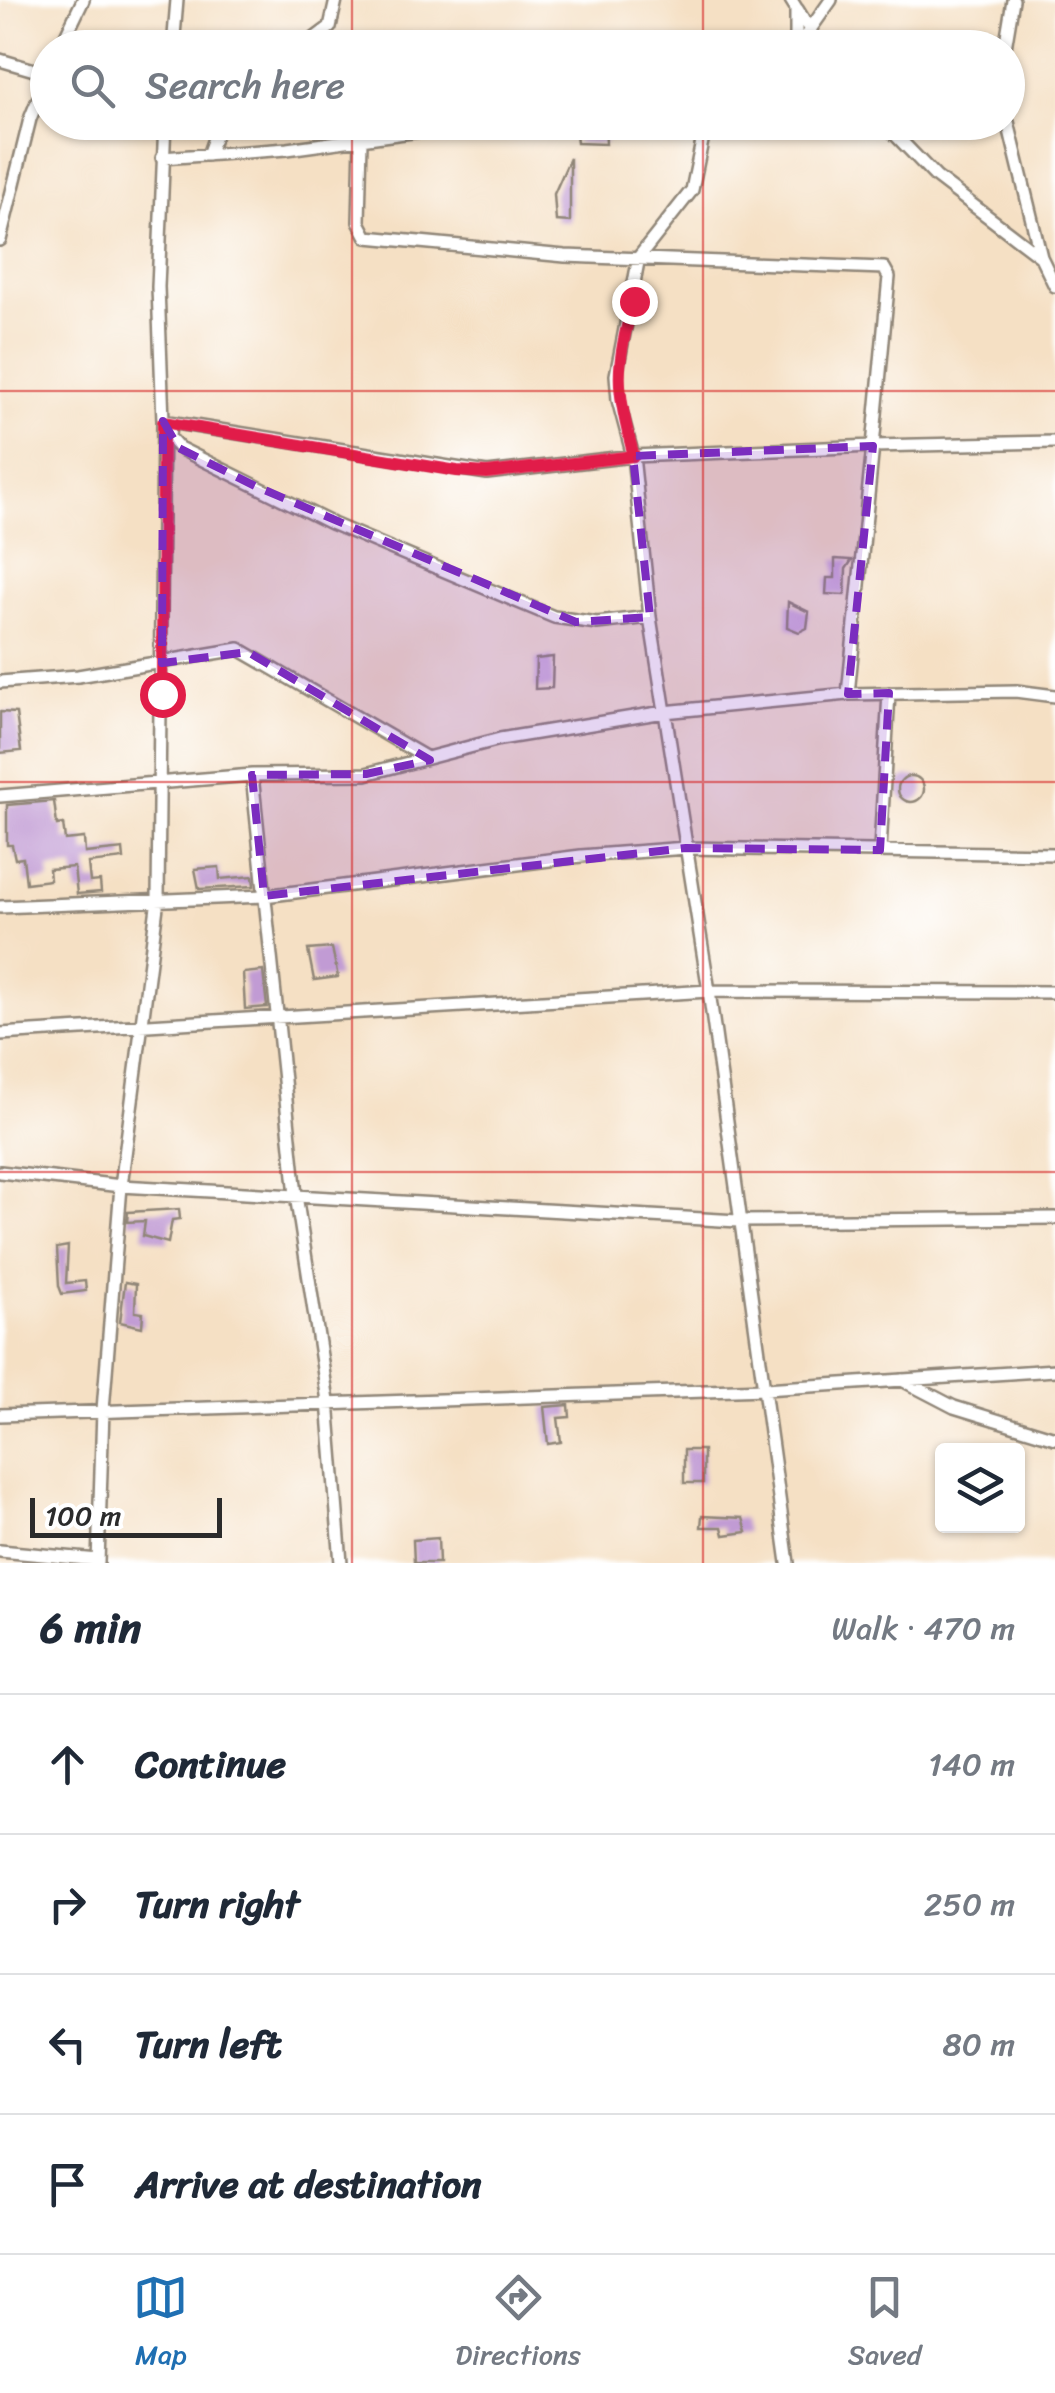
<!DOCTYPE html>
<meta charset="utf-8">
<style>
:root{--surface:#fff;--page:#f2f2f3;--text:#1f2937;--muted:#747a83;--line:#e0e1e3;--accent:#1f6fb2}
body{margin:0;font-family:Sriracha,sans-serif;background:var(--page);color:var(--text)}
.controls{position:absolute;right:30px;bottom:30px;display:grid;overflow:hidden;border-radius:10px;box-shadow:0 2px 8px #0004}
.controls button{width:90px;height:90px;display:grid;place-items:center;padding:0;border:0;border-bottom:2px solid var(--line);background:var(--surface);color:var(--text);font:50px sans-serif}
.scale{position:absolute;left:30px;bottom:25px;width:192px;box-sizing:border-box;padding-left:10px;border:5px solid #2b2b2b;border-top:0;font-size:28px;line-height:35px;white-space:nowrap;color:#2b2b2b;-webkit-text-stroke:8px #fff;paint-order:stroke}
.stop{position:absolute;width:30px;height:30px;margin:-22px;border:8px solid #e11d48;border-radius:50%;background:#fff}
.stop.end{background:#e11d48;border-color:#fff;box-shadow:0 2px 10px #0008}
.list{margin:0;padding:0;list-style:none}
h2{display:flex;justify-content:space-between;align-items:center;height:130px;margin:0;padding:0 40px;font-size:42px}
h2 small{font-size:32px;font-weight:400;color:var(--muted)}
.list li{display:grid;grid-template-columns:65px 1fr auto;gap:30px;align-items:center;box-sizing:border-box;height:140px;padding:0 40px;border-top:2px solid var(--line)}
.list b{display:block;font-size:38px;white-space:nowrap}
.list em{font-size:32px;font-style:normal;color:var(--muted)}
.icon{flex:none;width:55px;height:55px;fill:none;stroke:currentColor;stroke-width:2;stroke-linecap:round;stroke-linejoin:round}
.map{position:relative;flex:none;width:1055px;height:1563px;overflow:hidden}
.search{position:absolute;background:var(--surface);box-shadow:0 2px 8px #0004;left:30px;right:30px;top:30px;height:110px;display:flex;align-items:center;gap:25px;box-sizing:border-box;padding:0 35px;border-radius:55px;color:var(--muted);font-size:38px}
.sheet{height:690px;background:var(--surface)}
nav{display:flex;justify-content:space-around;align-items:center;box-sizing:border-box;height:140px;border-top:2px solid var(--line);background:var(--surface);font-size:28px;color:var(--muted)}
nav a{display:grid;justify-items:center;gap:5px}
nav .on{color:var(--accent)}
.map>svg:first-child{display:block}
</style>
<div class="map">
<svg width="1055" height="1563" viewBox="0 0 1055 1563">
<rect width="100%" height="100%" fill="#fff"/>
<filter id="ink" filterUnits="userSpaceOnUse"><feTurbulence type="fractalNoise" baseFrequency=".01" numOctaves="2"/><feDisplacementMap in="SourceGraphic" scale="20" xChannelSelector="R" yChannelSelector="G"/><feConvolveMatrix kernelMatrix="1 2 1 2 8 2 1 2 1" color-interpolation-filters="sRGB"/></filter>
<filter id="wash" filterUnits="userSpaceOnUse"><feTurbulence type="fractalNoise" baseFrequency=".0048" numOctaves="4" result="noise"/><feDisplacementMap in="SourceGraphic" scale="40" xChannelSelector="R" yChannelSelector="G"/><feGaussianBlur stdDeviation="2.25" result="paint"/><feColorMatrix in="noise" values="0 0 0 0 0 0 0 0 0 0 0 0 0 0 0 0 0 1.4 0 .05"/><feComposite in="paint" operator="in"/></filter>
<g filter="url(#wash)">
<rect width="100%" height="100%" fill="#f5e0c4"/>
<g id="blocks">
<path fill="#c19bd4" d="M575 122H605L606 144 577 143Z
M570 158V222L556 221 554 194Z
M835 559 852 560 846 569 845 595 826 594 827 578H835Z
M788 602 809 612 807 628 799 632 787 627Z
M553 657 552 688 535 689 536 659Z
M0 712 16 713 21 751 0 753Z
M898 789a13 13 0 1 1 26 0a13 13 0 1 1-26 0Z
M54 801 57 825 63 824 65 840 84 838 85 853 123 849 124 859 88 863 90 882 100 881 101 892 77 894 74 867 49 869 50 880 26 883 23 858 15 859 12 845H7V805Z
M219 867 220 879 253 876 254 886 199 889 195 869Z
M332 948 338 977 314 980 308 950Z
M263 971 267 1007 245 1009 243 973Z
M179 1209 180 1219 172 1220 168 1243 143 1236 145 1221 127 1222 128 1212Z
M68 1246 66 1283 85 1281 86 1291 62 1294 59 1286 57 1248Z
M125 1282 136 1284 135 1312 143 1313 142 1327 120 1322Z
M569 1405 570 1417 558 1418 561 1442 548 1444 544 1407Z
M684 1450H703V1483H684Z
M702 1516 743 1518 747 1532 724 1535 722 1527H701Z
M438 1538 439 1563H414L413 1540Z"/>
</g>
</g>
<g filter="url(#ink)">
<use href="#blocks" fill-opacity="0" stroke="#908678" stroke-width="2.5"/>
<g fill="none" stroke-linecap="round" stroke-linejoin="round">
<g stroke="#908678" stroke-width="16">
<path id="minor" d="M791 0 796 8V48
M797 9 821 48
M60 48 83 0
M173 48 177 0
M302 48 330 27 336 0
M797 48 831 0
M1005 48 1013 0
M0 60 48 74
M706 122 692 190 639 257 616 375 618 400 633 456 650 617 709 991 788 1563
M883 122 936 177 1041 257
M1008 122 1041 257 1055 286
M361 140 359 222 367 237 565 256 884 268 889 277 873 446 1055 442
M208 155 220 122
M162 158 287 149 485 122
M0 240 30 119 48 75
M163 421 487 473 633 456 873 446 848 694
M170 424 169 437 179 448 333 524 554 617 597 623 650 617
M0 682 78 676 239 649 425 757
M252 775 366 774 500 739 664 712 848 694 1016 691 1055 696
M0 796 252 775 296 1195 328 1401 341 1563
M880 850 889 693
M0 907 264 896 581 856 686 848 1055 854
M0 1034 709 991 1055 992
M0 1172 121 1186 738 1221 1055 1218
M902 1380 954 1407 1055 1438
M0 1415 765 1389 1055 1370
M0 1551 98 1560
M98 1563 103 1410 121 1186 158 899 163 421 158 287 165 122"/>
</g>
<use href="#minor" stroke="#fff" stroke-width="11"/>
</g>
</g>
<g fill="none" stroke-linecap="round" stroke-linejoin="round" filter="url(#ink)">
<path stroke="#e11d48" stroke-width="12" d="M162 694 163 422 457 471 487 473 634 456C616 392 614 365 634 301"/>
</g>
<path fill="#7b2cbf" fill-opacity="0.2" stroke="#7b2cbf" stroke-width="8" stroke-dasharray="20 12" stroke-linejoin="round" d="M163 421 179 448 255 486 576 622 650 617 633 456 873 446 848 694 889 693 880 850 686 848 264 896 252 775 366 774 430 760 248 652 162 663Z"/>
<path fill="none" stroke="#d62828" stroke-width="2.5" stroke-opacity="0.55" d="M352 0V48M703 0V48M352 122V1563M703 122V1563M0 391H1055M0 782H1055M0 1172H1055"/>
</svg>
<div class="controls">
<button><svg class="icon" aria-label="layers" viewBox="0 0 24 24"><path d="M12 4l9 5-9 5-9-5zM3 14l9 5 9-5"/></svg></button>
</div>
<div class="scale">100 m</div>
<div class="stop" style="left:162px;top:694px"></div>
<div class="stop end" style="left:634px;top:301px"></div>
<div class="search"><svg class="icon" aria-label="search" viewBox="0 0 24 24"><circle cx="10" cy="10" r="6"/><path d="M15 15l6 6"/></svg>Search here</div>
</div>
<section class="sheet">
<h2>6 min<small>Walk · 470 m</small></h2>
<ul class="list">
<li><svg class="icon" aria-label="ahead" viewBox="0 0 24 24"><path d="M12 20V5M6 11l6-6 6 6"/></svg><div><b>Continue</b></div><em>140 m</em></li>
<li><svg class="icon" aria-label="right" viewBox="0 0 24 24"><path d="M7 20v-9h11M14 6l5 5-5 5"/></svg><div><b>Turn right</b></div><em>250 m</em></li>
<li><svg class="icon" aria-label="left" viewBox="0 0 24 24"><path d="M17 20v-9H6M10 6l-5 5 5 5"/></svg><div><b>Turn left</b></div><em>80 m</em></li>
<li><svg class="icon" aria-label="arrive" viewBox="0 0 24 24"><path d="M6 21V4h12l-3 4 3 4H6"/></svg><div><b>Arrive at destination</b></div></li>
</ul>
</section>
<nav>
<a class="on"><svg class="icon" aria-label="map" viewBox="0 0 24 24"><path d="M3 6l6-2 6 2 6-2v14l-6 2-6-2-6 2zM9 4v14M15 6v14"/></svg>Map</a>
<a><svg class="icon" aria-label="directions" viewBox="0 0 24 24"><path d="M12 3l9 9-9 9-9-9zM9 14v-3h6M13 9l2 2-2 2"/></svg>Directions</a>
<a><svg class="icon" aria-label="saved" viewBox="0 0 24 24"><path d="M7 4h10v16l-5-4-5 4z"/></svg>Saved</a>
</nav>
